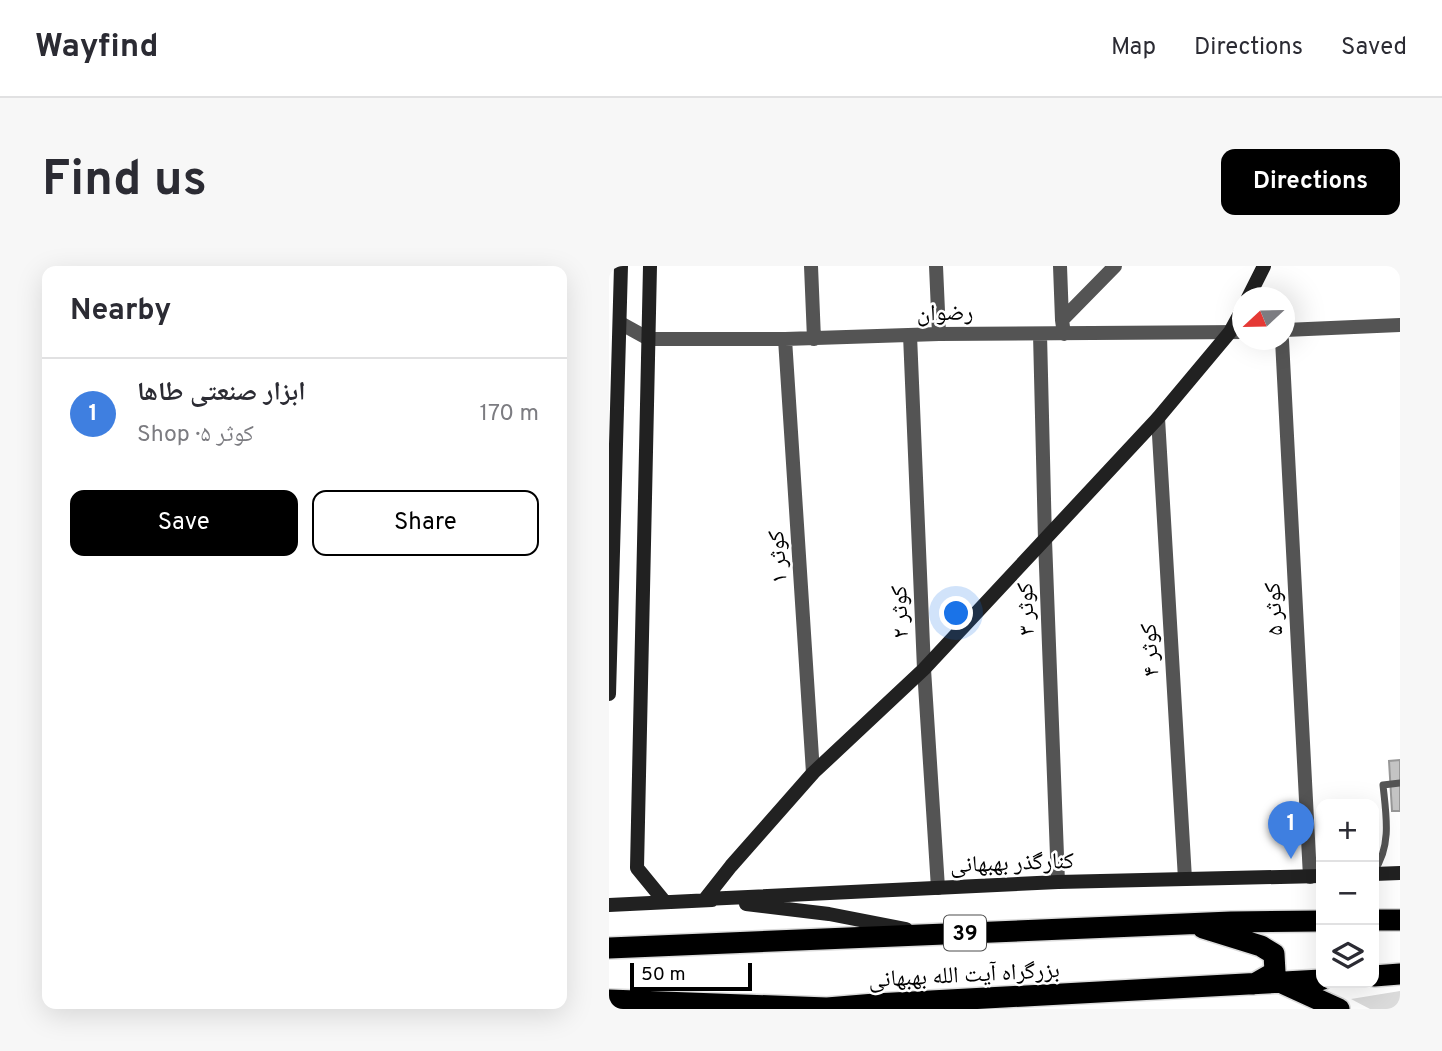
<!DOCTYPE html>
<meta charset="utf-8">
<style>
:root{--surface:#fff;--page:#f7f7f7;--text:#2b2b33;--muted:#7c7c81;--line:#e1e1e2;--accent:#000}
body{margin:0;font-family:Overpass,"Noto Naskh Arabic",sans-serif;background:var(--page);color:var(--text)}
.controls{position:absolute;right:21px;bottom:21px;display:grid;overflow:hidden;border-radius:14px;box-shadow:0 7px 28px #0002}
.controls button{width:63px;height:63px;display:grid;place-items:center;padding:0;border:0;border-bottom:2px solid var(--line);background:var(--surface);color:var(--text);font:35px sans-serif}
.compass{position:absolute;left:623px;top:21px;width:63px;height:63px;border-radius:50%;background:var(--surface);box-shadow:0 7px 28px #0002;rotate:248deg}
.scale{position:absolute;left:21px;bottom:18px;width:122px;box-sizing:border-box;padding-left:7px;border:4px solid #000;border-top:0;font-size:19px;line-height:24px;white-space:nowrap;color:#000;-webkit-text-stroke:5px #fff;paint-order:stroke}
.you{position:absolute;left:348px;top:348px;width:24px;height:24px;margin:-18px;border:5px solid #fff;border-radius:50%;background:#1a73e8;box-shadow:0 0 0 10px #1a73e833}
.badge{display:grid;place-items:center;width:46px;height:46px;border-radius:50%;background:var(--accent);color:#fff;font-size:23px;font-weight:700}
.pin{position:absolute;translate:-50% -58px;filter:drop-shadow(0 2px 4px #0008)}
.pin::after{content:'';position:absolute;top:37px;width:24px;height:21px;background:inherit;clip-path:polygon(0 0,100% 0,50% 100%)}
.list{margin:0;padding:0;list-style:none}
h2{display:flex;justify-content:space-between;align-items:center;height:91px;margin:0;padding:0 28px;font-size:30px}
h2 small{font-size:23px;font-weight:400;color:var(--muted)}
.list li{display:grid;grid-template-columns:46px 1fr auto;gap:21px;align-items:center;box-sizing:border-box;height:112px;padding:0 28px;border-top:2px solid var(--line)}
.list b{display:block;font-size:26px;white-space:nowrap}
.list p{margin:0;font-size:23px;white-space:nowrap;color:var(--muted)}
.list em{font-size:23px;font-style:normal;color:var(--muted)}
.actions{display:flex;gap:14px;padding:21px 28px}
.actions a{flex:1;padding:16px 0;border:2px solid var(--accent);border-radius:14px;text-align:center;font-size:24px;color:var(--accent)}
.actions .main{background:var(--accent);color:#fff}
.icon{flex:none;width:38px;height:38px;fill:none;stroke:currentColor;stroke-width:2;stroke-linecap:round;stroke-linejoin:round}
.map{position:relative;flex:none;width:791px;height:743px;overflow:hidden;border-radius:14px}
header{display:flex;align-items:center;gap:42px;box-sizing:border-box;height:98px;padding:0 35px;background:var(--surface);border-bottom:2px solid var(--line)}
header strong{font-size:33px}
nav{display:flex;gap:38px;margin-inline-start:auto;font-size:24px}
.intro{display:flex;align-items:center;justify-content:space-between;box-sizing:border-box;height:168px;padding:0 42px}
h1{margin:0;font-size:49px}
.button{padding:18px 32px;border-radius:14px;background:var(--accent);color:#fff;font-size:24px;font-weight:700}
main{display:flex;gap:42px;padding:0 42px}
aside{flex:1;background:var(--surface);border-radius:14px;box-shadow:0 7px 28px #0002}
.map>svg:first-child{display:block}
</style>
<header>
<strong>Wayfind</strong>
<nav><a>Map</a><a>Directions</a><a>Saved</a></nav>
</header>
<div class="intro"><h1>Find us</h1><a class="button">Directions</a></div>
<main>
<aside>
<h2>Nearby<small></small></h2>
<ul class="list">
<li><span class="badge" style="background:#3f7fe0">1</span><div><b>ابزار صنعتی طاها</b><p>Shop · کوثر ۵</p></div><em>170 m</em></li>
</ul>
<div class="actions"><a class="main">Save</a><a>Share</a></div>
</aside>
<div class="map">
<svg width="791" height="743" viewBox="0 0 791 743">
<rect width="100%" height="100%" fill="#fff"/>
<path fill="#dbdbdb" d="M791 725V743H761L742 733Z"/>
<path fill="#c4c4c4" stroke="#989898" stroke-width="2" d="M791 494V545H783L780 495Z"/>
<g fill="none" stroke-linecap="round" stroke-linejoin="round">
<g stroke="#dbdbdb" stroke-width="24">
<path id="highway" d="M765 654H791
M594 662 652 680 665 688 666 706 645 718
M0 682 622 656 712 655
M765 710 791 708
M675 718 730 743
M0 734 218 742 266 738 712 714"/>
</g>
<path stroke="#545454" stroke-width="7" d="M765 605C783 580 777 548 774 519L791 517"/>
<path stroke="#545454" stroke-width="14" d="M202 0 205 73
M327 0 330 68
M451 0 453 54
M11 57 40 73H176L330 68 634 66
M676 64 791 59
M431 68 436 274 449 616
M455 68 453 54 506 0
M301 69 315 403 329 622
M176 73 204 507
M673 74 701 611
M549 152 576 613"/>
<path stroke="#212121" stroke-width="14" d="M41 0 28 602 55 635
M639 32 655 0
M0 428 12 0
M765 608 791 607
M96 633 122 600 204 507 315 403 549 152 621 66 634 42
M96 633 449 616 712 610
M137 638 220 648 297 663
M0 639 103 634"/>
<use href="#highway" stroke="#000" stroke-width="21"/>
</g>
<g text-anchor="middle" stroke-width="5" stroke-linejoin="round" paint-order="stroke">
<rect fill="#fff" stroke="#4c4c4c" stroke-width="2" x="335" y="649.5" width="42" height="35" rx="5"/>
<g font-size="21" font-weight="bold" fill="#000">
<text x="356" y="674">39</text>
</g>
<g font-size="23" fill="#000" stroke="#fff">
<text transform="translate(336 46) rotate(-1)" y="8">رضوان</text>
<text transform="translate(168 291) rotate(-94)" y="8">کوثر ۱</text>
<text transform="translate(416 343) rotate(-92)" y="8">کوثر ۳</text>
<text transform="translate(664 343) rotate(-93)" y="8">کوثر ۵</text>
<text transform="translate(290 346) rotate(-92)" y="8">کوثر ۲</text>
<text transform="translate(540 384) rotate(-93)" y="8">کوثر ۴</text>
<text transform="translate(403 596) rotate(-2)" y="8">کنارگذر بهبهانی</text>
<text transform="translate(355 708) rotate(-3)" y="8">بزرگراه آیت الله بهبهانی</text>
</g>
</g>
</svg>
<div class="controls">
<button>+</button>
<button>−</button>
<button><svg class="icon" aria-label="layers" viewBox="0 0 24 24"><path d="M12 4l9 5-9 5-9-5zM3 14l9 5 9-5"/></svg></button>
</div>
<svg class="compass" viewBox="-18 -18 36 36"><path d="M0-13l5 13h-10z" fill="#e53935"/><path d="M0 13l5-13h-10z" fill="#7c7c81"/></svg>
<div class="scale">50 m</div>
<div class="you"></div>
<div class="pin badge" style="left:682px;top:593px;background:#3f7fe0">1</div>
</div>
</main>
